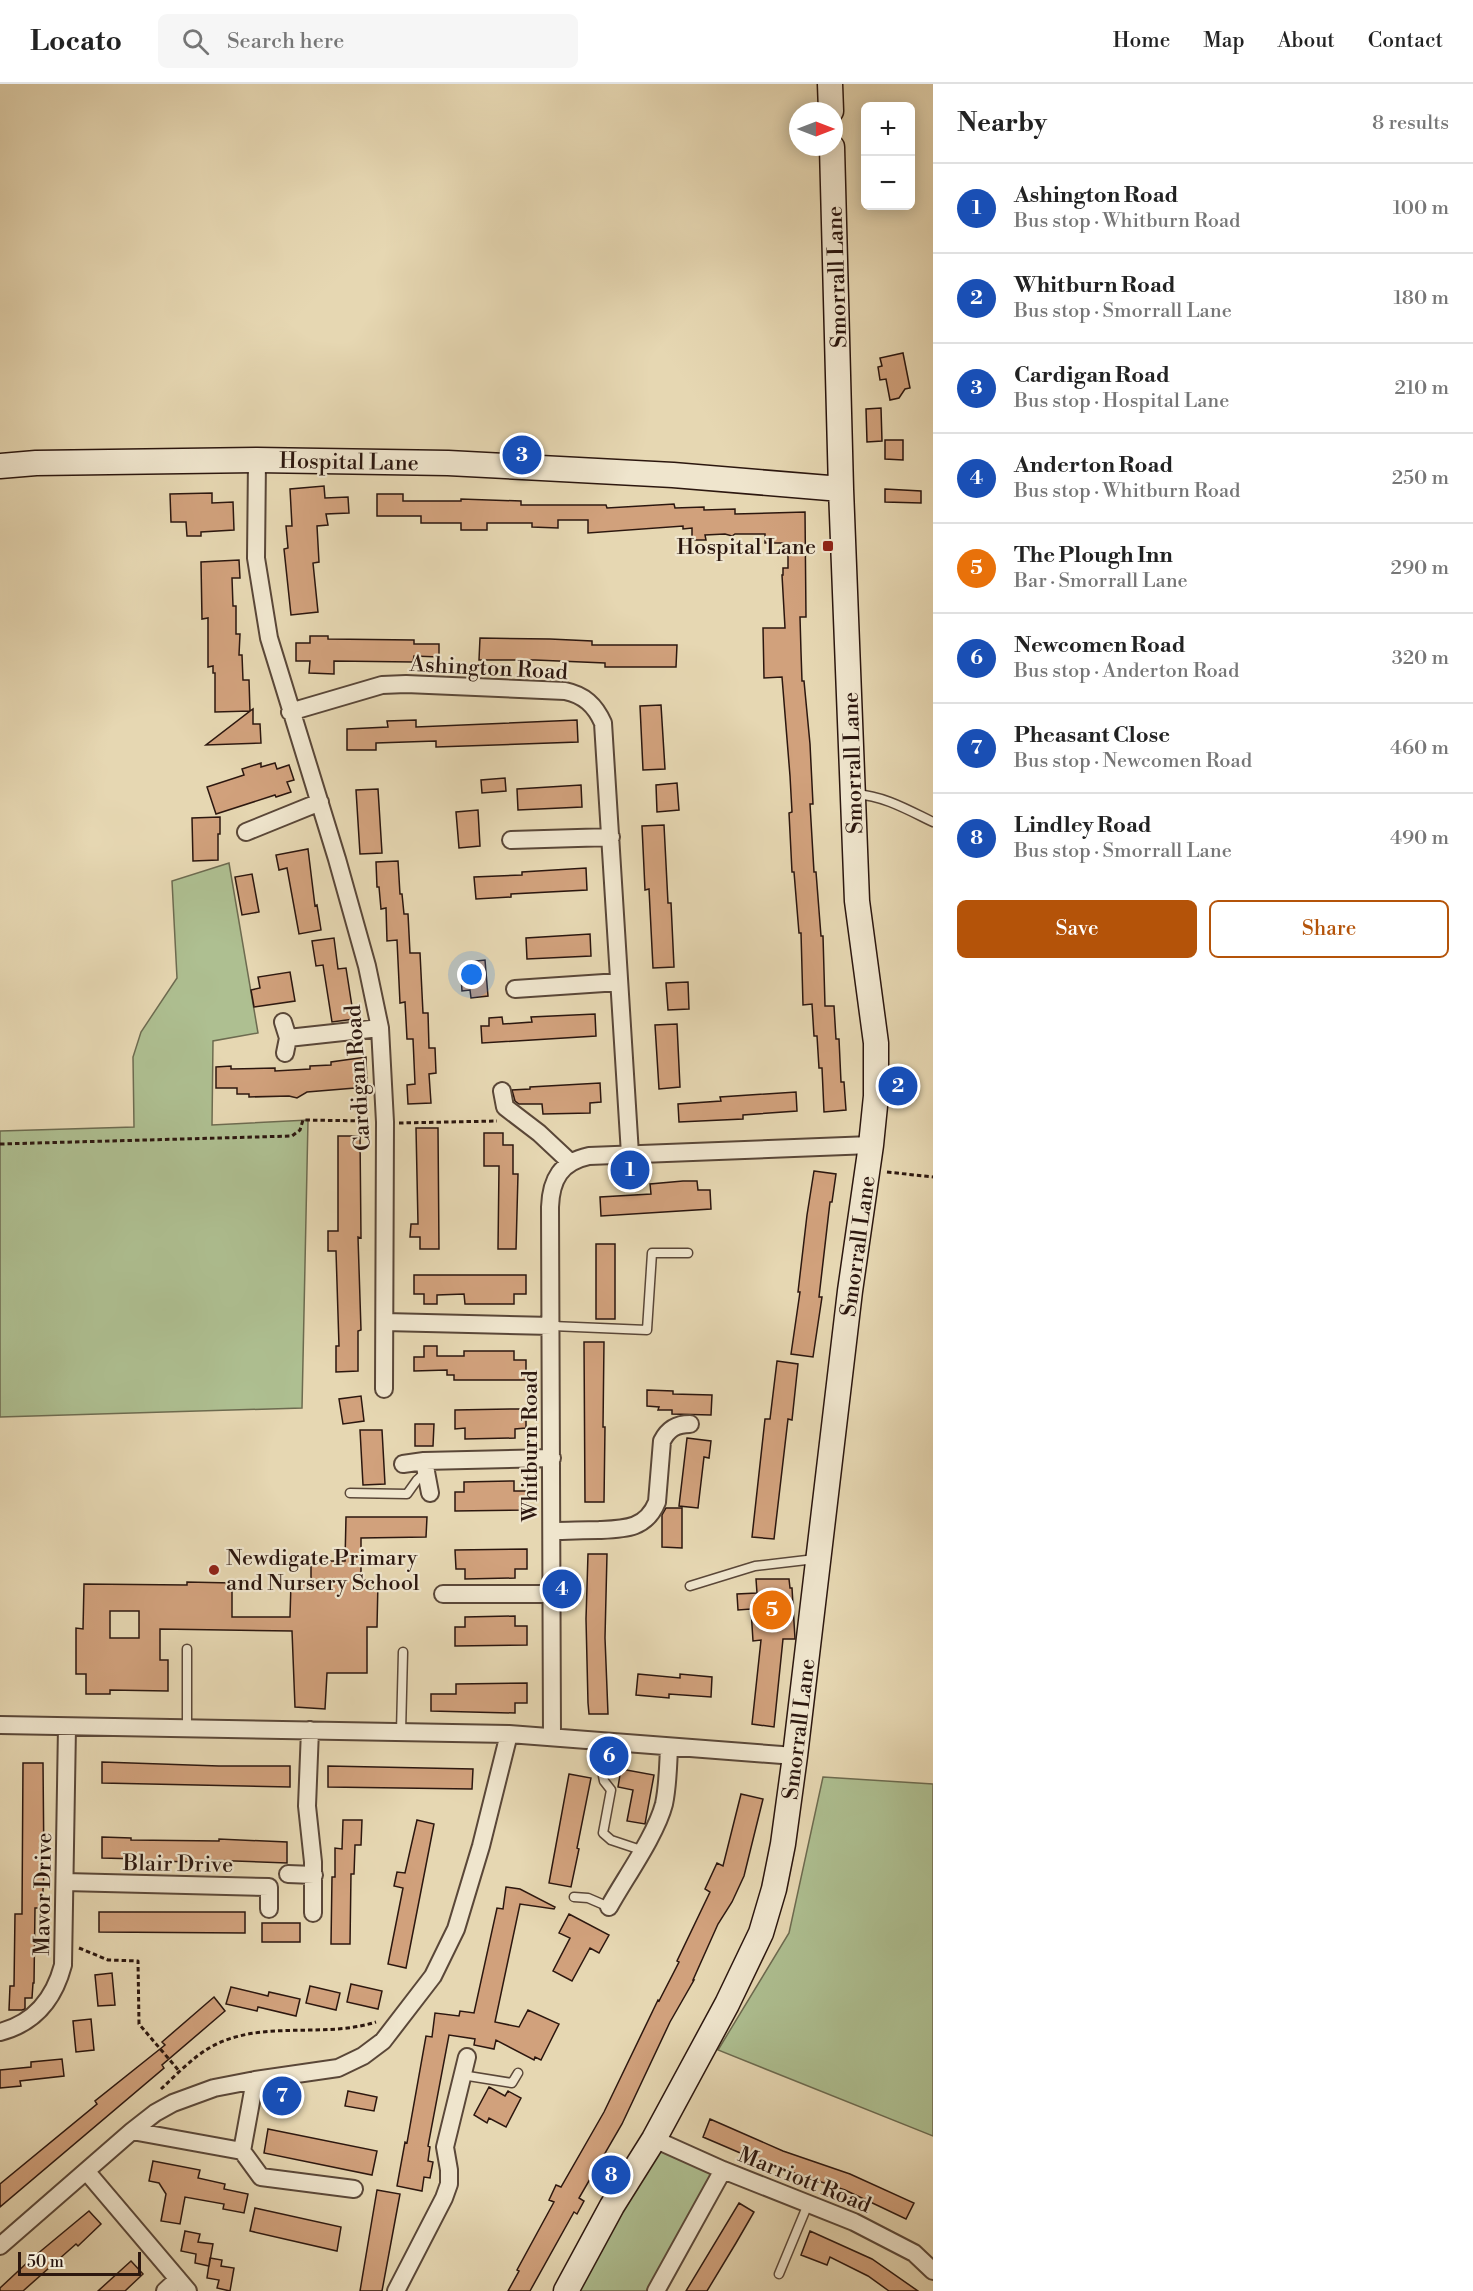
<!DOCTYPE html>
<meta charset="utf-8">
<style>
:root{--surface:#fff;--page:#f6f6f6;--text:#222;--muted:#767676;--line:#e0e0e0;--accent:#b45309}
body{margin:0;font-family:"Libre Bodoni",serif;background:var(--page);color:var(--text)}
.controls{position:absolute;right:18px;top:18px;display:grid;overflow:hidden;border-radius:9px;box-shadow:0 3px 15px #0003}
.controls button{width:54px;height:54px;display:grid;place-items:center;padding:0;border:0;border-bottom:2px solid var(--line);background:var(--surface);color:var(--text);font:30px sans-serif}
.compass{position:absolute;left:789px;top:18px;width:54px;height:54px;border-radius:50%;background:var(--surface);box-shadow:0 3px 15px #0003;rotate:90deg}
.scale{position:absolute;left:18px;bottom:15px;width:123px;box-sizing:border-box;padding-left:6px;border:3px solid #2c170f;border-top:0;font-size:16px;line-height:21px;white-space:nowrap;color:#2c170f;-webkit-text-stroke:4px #efe5cd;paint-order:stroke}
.you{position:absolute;left:472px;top:891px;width:21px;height:21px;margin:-15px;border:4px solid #fff;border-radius:50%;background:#1a73e8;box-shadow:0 0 0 9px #1a73e833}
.badge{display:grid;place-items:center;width:39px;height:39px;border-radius:50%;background:var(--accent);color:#fff;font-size:20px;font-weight:700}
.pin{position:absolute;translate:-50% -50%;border:3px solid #fff;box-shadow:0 2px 6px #0006}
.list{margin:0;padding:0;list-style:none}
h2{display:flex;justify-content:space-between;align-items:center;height:78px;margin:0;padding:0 24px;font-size:26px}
h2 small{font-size:20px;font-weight:400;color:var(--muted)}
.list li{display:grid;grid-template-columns:39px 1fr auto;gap:18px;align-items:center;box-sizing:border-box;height:90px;padding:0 24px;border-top:2px solid var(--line)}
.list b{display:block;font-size:22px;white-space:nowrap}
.list p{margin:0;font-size:20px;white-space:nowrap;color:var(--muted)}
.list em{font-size:20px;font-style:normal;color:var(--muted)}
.actions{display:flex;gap:12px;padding:18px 24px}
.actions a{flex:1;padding:14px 0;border:2px solid var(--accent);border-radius:9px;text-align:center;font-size:21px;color:var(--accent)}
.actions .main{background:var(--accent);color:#fff}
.icon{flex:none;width:33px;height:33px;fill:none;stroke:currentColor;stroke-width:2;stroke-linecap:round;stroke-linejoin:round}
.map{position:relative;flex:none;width:933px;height:2207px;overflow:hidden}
header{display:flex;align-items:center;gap:36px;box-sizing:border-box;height:84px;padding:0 30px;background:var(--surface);border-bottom:2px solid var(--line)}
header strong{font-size:28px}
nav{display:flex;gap:33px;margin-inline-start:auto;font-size:21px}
.search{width:420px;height:54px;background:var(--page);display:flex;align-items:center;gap:15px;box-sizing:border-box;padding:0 21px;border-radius:9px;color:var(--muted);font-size:22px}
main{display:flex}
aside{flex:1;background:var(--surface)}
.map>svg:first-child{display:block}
</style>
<header>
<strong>Locato</strong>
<div class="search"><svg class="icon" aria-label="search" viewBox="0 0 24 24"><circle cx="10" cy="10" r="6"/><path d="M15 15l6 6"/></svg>Search here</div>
<nav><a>Home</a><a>Map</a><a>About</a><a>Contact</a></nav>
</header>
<main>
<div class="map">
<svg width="933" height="2207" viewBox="0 0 933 2207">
<rect width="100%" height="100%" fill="#e6d7b2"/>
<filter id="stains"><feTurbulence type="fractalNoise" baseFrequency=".00333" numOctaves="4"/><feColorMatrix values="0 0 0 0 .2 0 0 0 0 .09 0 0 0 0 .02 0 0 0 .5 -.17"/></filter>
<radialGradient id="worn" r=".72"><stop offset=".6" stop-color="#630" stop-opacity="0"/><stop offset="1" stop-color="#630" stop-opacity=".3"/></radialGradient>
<path fill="#aebf91" stroke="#6d6b50" stroke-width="1.5" d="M229 779 258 949 213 957 212 1041 308 1036 302 1324 0 1333V1047L134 1043 133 973 141 948 177 894 172 797Z
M823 1693 933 1700V2052L718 1966 789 1849Z
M656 2064 714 2089 647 2207H576Z"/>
<path fill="#d1a17c" stroke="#2c170f" stroke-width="1.5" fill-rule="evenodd" d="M903 269 910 304 905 305 899 314 890 316 886 295 880 296 878 283 882 282 880 274Z
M881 324 882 357 867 358 866 325Z
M885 356H903V376L885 375Z
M324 402 325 414 348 413 349 429 326 430 328 441 317 442 319 478 313 479 318 528 291 531 284 465 288 464 286 442H292L290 405Z
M885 405 921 407V419L885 418Z
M212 409V419L233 418 234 446 201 448V452H187L186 438H171L170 410Z
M377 410H403V417H461V415L521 417V421H606L607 424 674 420 675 424 704 423V426L735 425V430L805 428 806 533H800L801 568 802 597H804L810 660 813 720H810L814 788H816L821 852H823L825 922H834L836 955H839L841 998H844L846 1026 824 1028 822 984H819L817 952H814L812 920 803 921 801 849H799L794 788H792L789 729 792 728 790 692 782 593 764 594 763 544H785L782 491H783V484H788V459H765V450H735L732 452 725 450 705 451 706 456H692V444L683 445V442L588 449V436H558V444L532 443V439H487V446H461V439H421V432H377Z
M239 476 240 494H232L233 522H236V550H240L239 571H242L243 596H249L250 627 253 625V640H260L261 659 206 661 250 627 215 628V589H213V582L208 583V534L202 535 201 478Z
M310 552H328V555L414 556V560H439V573L414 572 413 578 334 577V590L309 589 310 577H296V559H310Z
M480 554 550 555 592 557V561H677L676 583H605V579L535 576H479Z
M661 621 665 685 643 686 640 622Z
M416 636V643L577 636 578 658 436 663V657L376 659V666H347V645L388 643 387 637Z
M261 679V683L275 679 277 685 289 681 294 696 287 698 291 708 276 713 275 711 216 730 207 703 244 691 242 685Z
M505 694 506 707 482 709 481 696Z
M677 699 679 726 657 728 656 701Z
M581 701 582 723 518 726 517 705Z
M378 705 382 769 360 770 356 706Z
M478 726 480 762 459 764 456 728Z
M220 733V750H218V776L193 777 192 734Z
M664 741 668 819H671L674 883 653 884 649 805 645 806 642 742Z
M308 765 315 822 317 821 321 846 299 850 287 784 279 786 276 771Z
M398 777 400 810H402L404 830H408L410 869H420L423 929H428L429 964H435L436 989 429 990 431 1019 408 1020 407 1001 415 1000 413 955H407L405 918 400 919 397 856 387 857 386 824 381 825 379 803H377L376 778Z
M586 784 587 806 511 810V813L476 815 474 793 522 791V788Z
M252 790 259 828 242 831 235 793Z
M590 850 591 872 527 875 526 854Z
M334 854 338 885 346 884 354 935 332 938 323 881 316 882 312 857Z
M485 876 488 912 471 914 470 906 462 907 461 893 468 892 467 878Z
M290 888 295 917 254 923 251 906 260 904 258 893Z
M688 898 689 925 668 926 666 899Z
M595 930 596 952 482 959 481 942H489V934L502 933 503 940 532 938 531 933Z
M677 940 680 1003 659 1005 655 941Z
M366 973 367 1003 307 1008 297 1014 289 1012 249 1013V1010H237V1004H216V983L231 982V985L275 984V987L310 985V982L331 981V978Z
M600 999 601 1018 590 1019V1029L543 1030 542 1020H519L515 1017 512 1006 530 1005V1003Z
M796 1008 797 1027 743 1031V1035L679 1038 678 1020 721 1017 720 1013Z
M416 1044H438L439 1165H420V1153H410L411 1140H418Z
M484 1049H503V1061H513V1090H518L516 1165H498L499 1082H484Z
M338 1052H360L361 1154 358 1153 361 1246 358 1247V1287L336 1288V1262H339L336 1167H328V1147H338Z
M814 1087 836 1090 832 1118H830L819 1213H822L813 1273 791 1270 800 1208H798L807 1131Z
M683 1097H697L698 1106H710L711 1125 601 1132 600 1113 651 1110 650 1100Z
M596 1160H615V1235H596Z
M414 1191H526V1210H514V1220H465L464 1210 437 1211V1220H424V1210H414Z
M584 1258H604L603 1343H605L604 1418H585Z
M424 1262H437V1272H464V1267H514V1276H526V1296H454V1291H447V1286L414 1287V1273H424Z
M777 1277 798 1280 792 1336 788 1335 774 1455 752 1453 765 1335H770Z
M647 1306 673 1307V1310L712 1311 711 1331 672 1330V1326H658L659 1323 647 1322Z
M361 1312 364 1337 343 1340 339 1315Z
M510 1325H526V1344L515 1345V1354L465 1355V1344L455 1345V1326Z
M415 1340H434L433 1362H415Z
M360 1346H382L385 1400 363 1401Z
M687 1354 711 1357 709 1374 704 1373 698 1424 679 1422Z
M514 1397V1407H526V1426L455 1427V1408H464V1398Z
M666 1424H682V1464L662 1463V1431Z
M346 1433H427L426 1453 361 1454V1496L378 1497 377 1543H367V1589H327L325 1625 295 1623 292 1547 160 1545V1576H168V1607L110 1606V1610H86V1590H76V1544L83 1545 84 1500 187 1501V1498L232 1499V1533H290L291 1499 311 1500V1477H345ZM110 1527H139V1554H110Z
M527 1465V1485H515V1494L465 1495V1485H456L455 1466Z
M588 1470H607L605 1554 608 1630H589L588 1619 586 1535Z
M756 1495H789L790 1504H792L795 1555H783L774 1643 752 1640 761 1556 753 1557 751 1525 738 1526 737 1510 757 1509Z
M515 1532V1542H527V1561L455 1562V1543H465V1533Z
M638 1590 680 1594V1590L712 1593 711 1613 669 1610V1614L636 1611Z
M527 1599V1619H515V1629L431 1627V1610H456V1600Z
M102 1678 219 1682H290V1703L102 1699Z
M23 1679H43L44 1787 42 1824H35L34 1899H33L32 1914H25V1925L22 1926H9L10 1902H14L15 1830H22Z
M328 1682 473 1685 472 1705 328 1703Z
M621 1685 654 1691 645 1740 627 1737 633 1706 618 1703Z
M569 1690 591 1694 577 1764 579 1765 571 1803 549 1799Z
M741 1710 763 1715 744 1792 732 1818 718 1840 693 1896H694L670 1938 622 2040 579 2114 584 2117 577 2130 574 2128 530 2207H508L519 2187 517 2186 554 2118 549 2116 556 2101 561 2103 604 2028 658 1916 659 1917 679 1878 677 1877 710 1808 705 1805 717 1779 723 1782Z
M343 1736H362L361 1761H355L354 1790H351L350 1860H331L332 1793H335V1764L342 1765Z
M417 1736 434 1740 406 1884 388 1880 403 1804 394 1802 397 1788 405 1789Z
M102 1753 131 1754V1756L219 1757V1755L287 1758V1779L207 1776V1778L139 1777V1775L102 1774Z
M506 1803 520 1805 555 1823 554 1825 520 1820 495 1938 519 1943 528 1926 559 1940 541 1976 535 1973 534 1976 496 1956 494 1965 474 1961 475 1955 449 1951 428 2062 430 2063 428 2077 433 2078 430 2094 424 2093 422 2107 397 2102 405 2058 407 2059 426 1952 432 1953 435 1929 459 1932 460 1927 474 1929 497 1824 503 1825Z
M99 1828H245V1849L99 1848Z
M569 1830 609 1851 599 1869 590 1864 572 1897 553 1887 570 1854 559 1849Z
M262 1839H300V1858H262Z
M112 1889 115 1921 98 1922 95 1891Z
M351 1900 382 1907 378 1925 347 1918Z
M310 1902 340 1909 336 1926 306 1919Z
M231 1903 268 1912 269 1908 300 1915 296 1932 258 1923 257 1927 226 1920Z
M214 1913 225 1927 162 1981 164 1984 0 2123V2100L97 2020 95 2017 165 1961 162 1958Z
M91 1935 94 1966 76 1968 73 1937Z
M62 1975 64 1992 20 1997 21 2002 0 2004V1986L31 1983V1978Z
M489 2003 505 2012 508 2007 521 2014 506 2043 489 2034 487 2039 474 2031Z
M348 2007 377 2013 374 2027 345 2022Z
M710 2035 783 2067 850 2090 914 2119 906 2135 845 2106 759 2077 703 2053Z
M268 2045 377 2067 372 2091 264 2069Z
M153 2077 200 2086 198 2094 225 2100 224 2105 248 2110 244 2129 223 2125 224 2120 185 2113 180 2140 161 2137 166 2110 159 2099 149 2097Z
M377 2106 400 2110 382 2207H360Z
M739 2119 754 2128 736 2159 707 2207H686Z
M255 2124 341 2143 337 2167 250 2147Z
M89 2127 101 2140 78 2162 76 2160 23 2207H0V2204L30 2176Z
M185 2147 200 2150 198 2158 213 2160 209 2182 195 2179 196 2170 181 2167Z
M810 2147 872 2175 918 2207H889L868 2192 830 2173 827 2181 801 2171Z
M210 2174 222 2176 221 2182 234 2184 230 2207 217 2204 219 2196 207 2194Z
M131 2177 143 2190 125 2207H98Z"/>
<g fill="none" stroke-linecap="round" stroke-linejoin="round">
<g stroke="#5a4738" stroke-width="11">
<path id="lane" d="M856 710C884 712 908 726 933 738
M552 1242 647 1246 652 1169H688
M350 1409 407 1410 417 1396 426 1388
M690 1502 755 1482 815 1475
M187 1644V1565
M401 1648 403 1568
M596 1657 604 1697 611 1706 603 1749 611 1756 641 1766
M574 1813 588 1814 609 1823
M462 1991 512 1999 518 1989
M779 2190 808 2120"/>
</g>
<g stroke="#5a4738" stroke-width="20">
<path id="street" d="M257 376 256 474 269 554 337 775 367 882 380 944 385 1038 384 1305
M290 628 382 601 406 600 565 607C584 611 595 621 603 639L630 1070
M246 748 320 718
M511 756 611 753
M515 905 619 898
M283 938 288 954 285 969
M288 954 380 944
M502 1007 505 1023 539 1049 570 1078
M385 1238 552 1242
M424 1377 430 1409
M403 1380 424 1377 552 1374
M552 1447C568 1447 583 1446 599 1446 625 1445 646 1445 657 1418L662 1357C668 1345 676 1340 690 1340
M443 1510H552
M0 1641 509 1650 795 1672
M310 1646 307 1722 313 1778V1829
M552 1652 550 1123C551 1095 561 1078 589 1072L871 1061
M288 1790 314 1791
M65 1798 269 1803V1825
M609 1823C625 1794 656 1751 664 1720 668 1701 668 1682 669 1664
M0 1948C35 1939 54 1915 63 1881L67 1643
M132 2047 242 2067
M654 2055 723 2086 854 2138 914 2169 933 2187
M242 2067 261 2093 354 2105
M242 2067 255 1996
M87 2088 188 2207
M0 2162 132 2047 155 2029 173 2019 214 2004 255 1996 338 1984 363 1972 383 1957 433 1892 456 1845 481 1762 509 1650
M165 2207 178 2195
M396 2207 444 2114 449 2100V2086L445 2063 467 1973
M656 2207 723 2086"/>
</g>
<g stroke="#2c170f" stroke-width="27">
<path id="secondary" d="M830 0 831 27
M0 382 36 379 257 376 448 379 673 391 841 405
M566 2207 612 2122 654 2055 727 1920 761 1849 774 1805 783 1760 795 1672 850 1207 871 1061 876 1012V959L857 817 841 405 832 63"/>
</g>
<path stroke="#2c170f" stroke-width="3" stroke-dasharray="4.5 3" stroke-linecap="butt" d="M399 1039 497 1037
M0 1060 292 1052 300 1046 303 1036 369 1037
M887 1088 933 1093
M79 1864 108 1876 138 1877 139 1940 180 1988
M161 2005C176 1991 193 1973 211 1963 261 1935 323 1955 376 1938"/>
<use href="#lane" stroke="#efe5cd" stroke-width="8"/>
<use href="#street" stroke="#efe5cd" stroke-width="16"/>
<use href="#secondary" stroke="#efe5cd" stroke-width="24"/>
</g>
<g fill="#8f2418" stroke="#efe5cd" stroke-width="2">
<rect x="822" y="456" width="12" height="12" rx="3"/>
<circle cx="214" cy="1486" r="6"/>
</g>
<g text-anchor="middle" stroke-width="4.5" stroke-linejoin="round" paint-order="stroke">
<g font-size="22" fill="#2c170f" stroke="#efe5cd">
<text transform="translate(836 193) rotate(-92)" y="8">Smorrall Lane</text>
<text transform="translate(349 377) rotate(1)" y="8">Hospital Lane</text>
<text transform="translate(489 583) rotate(3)" y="8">Ashington Road</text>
<text transform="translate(852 679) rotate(-92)" y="8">Smorrall Lane</text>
<text transform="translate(357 994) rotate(-94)" y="8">Cardigan Road</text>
<text transform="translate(857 1162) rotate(-82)" y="8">Smorrall Lane</text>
<text transform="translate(529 1362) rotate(-90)" y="8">Whitburn Road</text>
<text transform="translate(798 1645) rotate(-83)" y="8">Smorrall Lane</text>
<text transform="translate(178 1779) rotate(1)" y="8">Blair Drive</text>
<text transform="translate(42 1810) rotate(-89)" y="8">Mavor Drive</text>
<text transform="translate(805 2095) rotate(22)" y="8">Marriott Road</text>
</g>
<g font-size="22" fill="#2c170f" stroke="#efe5cd" text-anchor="end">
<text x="816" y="470">Hospital Lane</text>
<text x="226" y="1481" text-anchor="start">Newdigate Primary<tspan x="226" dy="25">and Nursery School</tspan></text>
</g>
</g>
<rect width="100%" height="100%" filter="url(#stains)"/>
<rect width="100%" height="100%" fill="url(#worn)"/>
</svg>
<div class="controls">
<button>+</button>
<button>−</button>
</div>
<svg class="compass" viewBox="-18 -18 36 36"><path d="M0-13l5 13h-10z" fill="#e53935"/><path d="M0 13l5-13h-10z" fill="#767676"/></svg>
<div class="scale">50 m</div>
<div class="you"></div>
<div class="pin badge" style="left:630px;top:1086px;background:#1a4fb4">1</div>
<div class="pin badge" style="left:898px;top:1002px;background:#1a4fb4">2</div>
<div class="pin badge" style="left:522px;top:371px;background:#1a4fb4">3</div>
<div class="pin badge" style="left:562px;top:1505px;background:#1a4fb4">4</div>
<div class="pin badge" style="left:772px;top:1526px;background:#e8710a">5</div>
<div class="pin badge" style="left:609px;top:1672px;background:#1a4fb4">6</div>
<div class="pin badge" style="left:282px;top:2012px;background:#1a4fb4">7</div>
<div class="pin badge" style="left:611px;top:2091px;background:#1a4fb4">8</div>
</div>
<aside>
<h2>Nearby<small>8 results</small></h2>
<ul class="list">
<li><span class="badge" style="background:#1a4fb4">1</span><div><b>Ashington Road</b><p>Bus stop · Whitburn Road</p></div><em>100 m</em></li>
<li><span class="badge" style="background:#1a4fb4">2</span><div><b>Whitburn Road</b><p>Bus stop · Smorrall Lane</p></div><em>180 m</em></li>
<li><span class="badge" style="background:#1a4fb4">3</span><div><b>Cardigan Road</b><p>Bus stop · Hospital Lane</p></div><em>210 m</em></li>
<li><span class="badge" style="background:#1a4fb4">4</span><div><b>Anderton Road</b><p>Bus stop · Whitburn Road</p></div><em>250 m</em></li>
<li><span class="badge" style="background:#e8710a">5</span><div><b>The Plough Inn</b><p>Bar · Smorrall Lane</p></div><em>290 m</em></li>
<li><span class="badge" style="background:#1a4fb4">6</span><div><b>Newcomen Road</b><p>Bus stop · Anderton Road</p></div><em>320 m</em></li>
<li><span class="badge" style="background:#1a4fb4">7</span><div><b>Pheasant Close</b><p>Bus stop · Newcomen Road</p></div><em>460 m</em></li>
<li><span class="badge" style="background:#1a4fb4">8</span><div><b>Lindley Road</b><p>Bus stop · Smorrall Lane</p></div><em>490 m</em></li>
</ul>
<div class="actions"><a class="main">Save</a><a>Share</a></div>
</aside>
</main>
